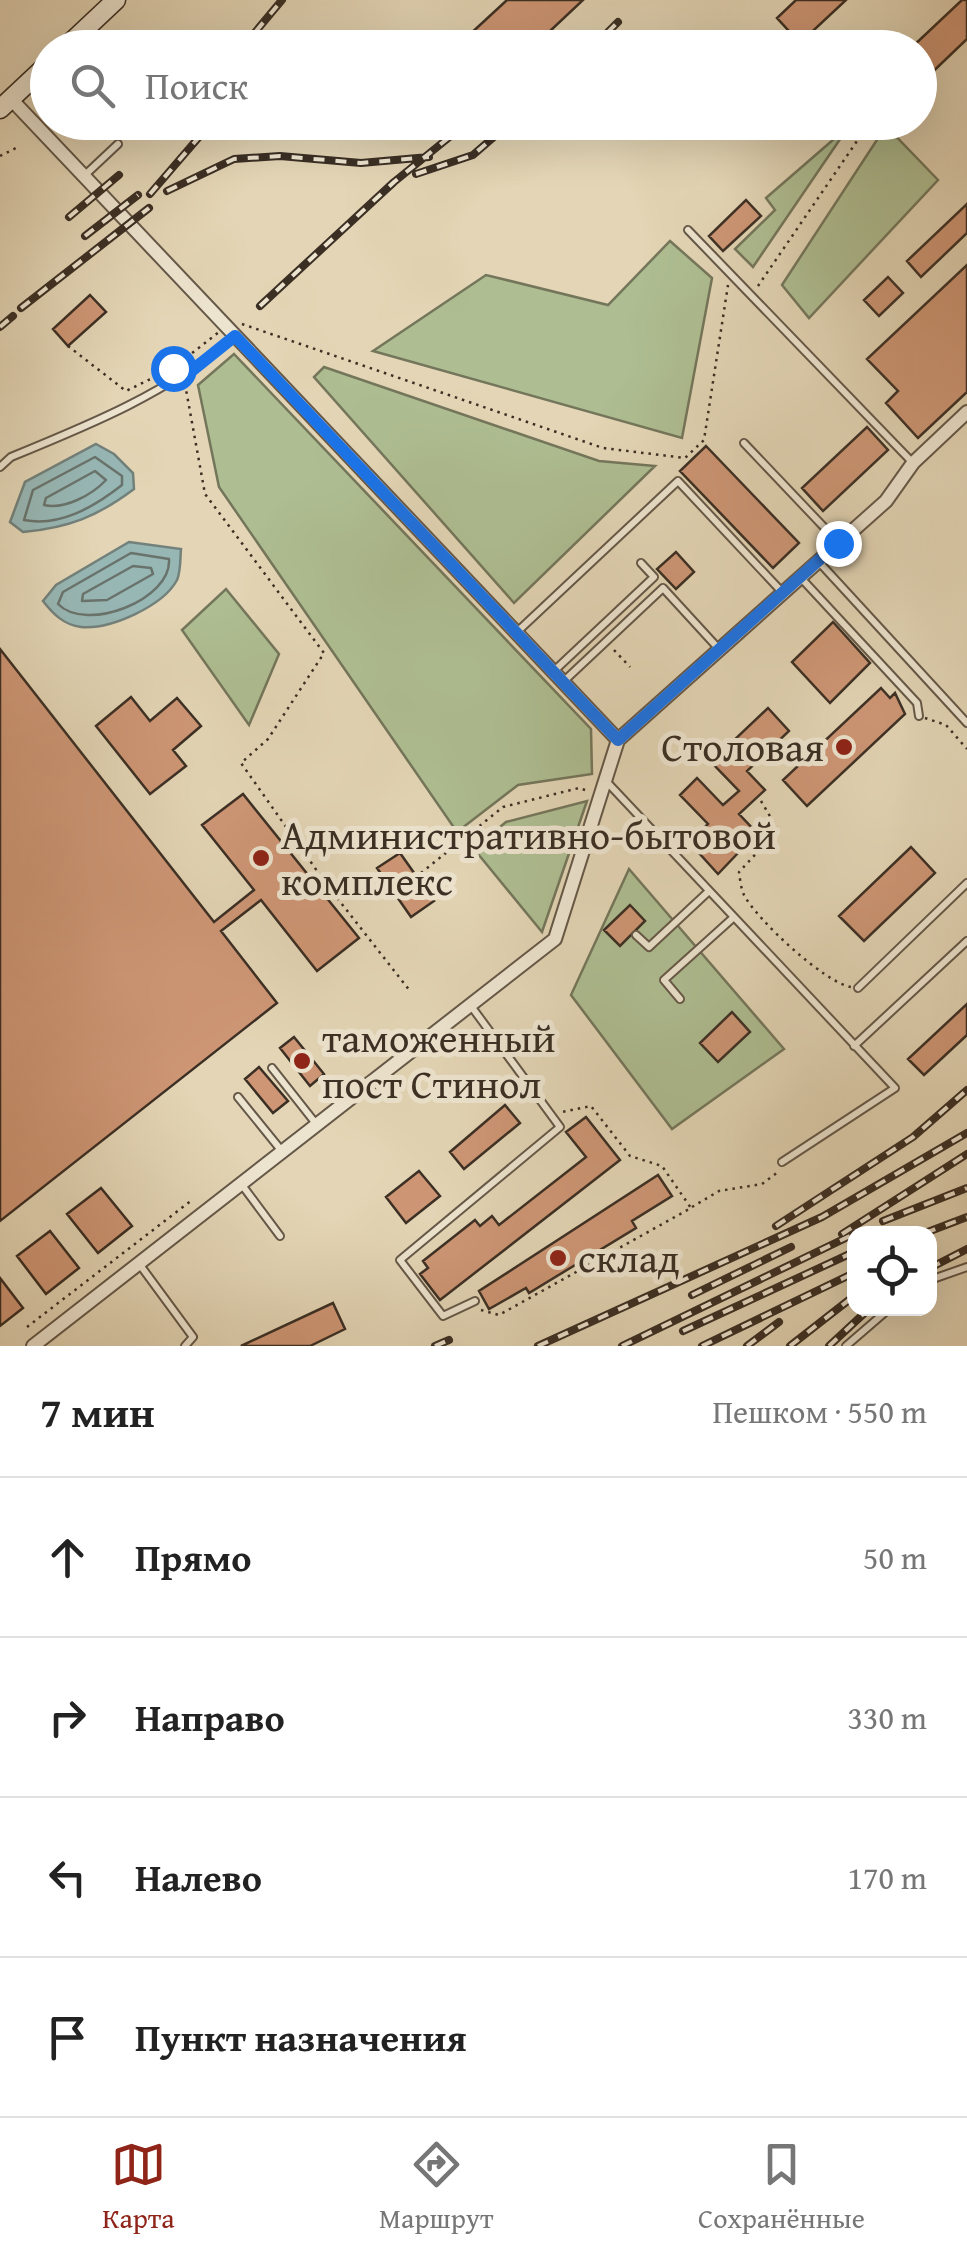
<!DOCTYPE html>
<html lang="ru">
<meta charset="utf-8">
<style>
:root{--surface:#fff;--page:#f6f6f6;--text:#222;--muted:#767676;--line:#e0e0e0;--accent:#8f2418}
body{margin:0;font-family:"Gentium Book Plus",serif;background:var(--page);color:var(--text)}
.controls{position:absolute;right:30px;bottom:30px;display:grid;overflow:hidden;border-radius:20px;box-shadow:0 10px 40px #0002}
.controls button{width:90px;height:90px;display:grid;place-items:center;padding:0;border:0;border-bottom:2px solid var(--line);background:var(--surface);color:var(--text);font:50px sans-serif}
.stop{position:absolute;width:30px;height:30px;margin:-22px;border:8px solid #1a73e8;border-radius:50%;background:#fff}
.stop.end{background:#1a73e8;border-color:#fff;box-shadow:0 2px 10px #0008}
.list{margin:0;padding:0;list-style:none}
h2{display:flex;justify-content:space-between;align-items:center;height:130px;margin:0;padding:0 40px;font-size:42px}
h2 small{font-size:32px;font-weight:400;color:var(--muted)}
.list li{display:grid;grid-template-columns:65px 1fr auto;gap:30px;align-items:center;box-sizing:border-box;height:160px;padding:0 40px;border-top:2px solid var(--line)}
.list b{display:block;font-size:38px;white-space:nowrap}
.list em{font-size:32px;font-style:normal;color:var(--muted)}
.icon{flex:none;width:55px;height:55px;fill:none;stroke:currentColor;stroke-width:2;stroke-linecap:round;stroke-linejoin:round}
.map{position:relative;flex:none;width:967px;height:1346px;overflow:hidden}
.search{position:absolute;background:var(--surface);box-shadow:0 10px 40px #0002;left:30px;right:30px;top:30px;height:110px;display:flex;align-items:center;gap:25px;box-sizing:border-box;padding:0 35px;border-radius:55px;color:var(--muted);font-size:38px}
.sheet{height:770px;background:var(--surface)}
nav{display:flex;justify-content:space-around;align-items:center;box-sizing:border-box;height:140px;border-top:2px solid var(--line);background:var(--surface);font-size:28px;color:var(--muted)}
nav a{display:grid;justify-items:center;gap:5px}
nav .on{color:var(--accent)}
.map>svg:first-child{display:block}
</style>
<div class="map">
<svg width="967" height="1346" viewBox="0 0 967 1346">
<rect width="100%" height="100%" fill="#e3d5b5"/>
<filter id="stains"><feTurbulence type="fractalNoise" baseFrequency=".002" numOctaves="4"/><feColorMatrix values="0 0 0 0 .2 0 0 0 0 .09 0 0 0 0 .02 0 0 0 .5 -.17"/></filter>
<radialGradient id="worn" r=".72"><stop offset=".6" stop-color="#630" stop-opacity="0"/><stop offset="1" stop-color="#630" stop-opacity=".3"/></radialGradient>
<path fill="#aebe92" stroke="#74765b" stroke-width="2.5" d="M849 126 753 267 735 249 775 210 766 198Z
M886 126 938 180 809 318 782 285Z
M670 241 712 278 682 438 373 351 486 275 608 305Z
M234 354 591 729 592 774 518 785 457 832 219 487 198 385Z
M324 367 599 461 655 466 514 603 314 377Z
M226 589 279 654 249 725 182 630Z
M587 801 542 932 474 849 506 822Z
M629 869 784 1049 672 1129 571 995Z"/>
<path fill="#97b7b5" stroke="#72817b" stroke-width="2.5" d="M96 444 114 454 133 473 134 489C98 516 69 528 23 532L10 522 25 482Z
M129 542 181 549C180 559 181 571 177 580 163 606 110 630 81 627 64 625 53 614 43 601L56 585Z"/>
<g fill="none" stroke-linecap="round" stroke-linejoin="round">
<path stroke="#69736c" stroke-width="2.5" d="M95 457 122 476V485C94 507 60 527 24 520L33 490Z
M95 471 106 480C92 495 64 510 44 505L46 498Z
M131 553 169 559C172 600 86 633 58 604L63 592Z
M133 566 151 568 153 574 107 600 82 601 83 594Z"/>
</g>
<path fill="#ce9675" stroke="#3b2f24" stroke-width="2.5" d="M507 0H583L532 48H455Z
M796 0H846L800 43 777 18Z
M962 0H967V39L920 84V48H911Z
M746 200 761 216 723 251 709 236Z
M967 204V233L921 277 907 261Z
M967 265V392L918 438 886 403 898 391 867 359Z
M888 277 903 293 879 316 864 300Z
M90 295 106 312 68 346 53 329Z
M867 427 888 450 823 511 802 488Z
M706 446 799 543 773 568 680 471Z
M676 552 694 572 676 589 657 569Z
M833 622 870 663 830 703 792 662Z
M0 649 214 922 254 890 202 825 243 794 359 938 317 971 261 900 221 931 277 1003 0 1221Z
M881 688 890 698 895 693 905 714 807 806 783 780Z
M131 697 150 721 177 698 201 726 173 750 186 766 150 794 96 726Z
M768 708 789 731 747 771 765 790 739 814 757 833 718 874 689 842 708 824 680 795 697 778 723 805 739 791 711 762Z
M911 847 935 873 864 941 839 916Z
M400 853 434 901 411 917 377 868Z
M630 905 645 921 620 946 604 930Z
M967 1004V1035L924 1075 908 1059Z
M732 1012 750 1032 718 1062 700 1043Z
M294 1037 324 1074 310 1086 280 1048Z
M259 1067 288 1101 273 1113 245 1079Z
M505 1105 520 1123 464 1169 450 1152Z
M586 1117 620 1160 440 1300 420 1274 428 1268 423 1261 475 1220 480 1226 492 1216 499 1225 586 1157 566 1132Z
M419 1171 440 1196 406 1223 386 1197Z
M658 1175 672 1196 632 1221 636 1228 529 1293 526 1288 489 1309 479 1291Z
M101 1188 132 1226 98 1253 67 1214Z
M50 1231 79 1268 46 1294 17 1256Z
M0 1278 23 1308 0 1326Z
M333 1303 345 1329 310 1346H241Z"/>
<g fill="none" stroke-linecap="round" stroke-linejoin="round">
<g stroke="#655848" stroke-width="10">
<path id="lane" d="M85 175 118 144
M688 230 913 463
M744 443 839 543
M0 467 11 457C92 424 168 393 235 336
M819 562 967 723
M801 578 917 703 919 716
M517 632 678 481 782 592
M554 671 654 577 641 563
M564 681 663 588 718 648
M606 781 895 1088 782 1162
M636 935 649 947 709 891
M858 988 967 883
M680 999 664 980 734 917
M471 1006 560 1127 400 1260 443 1316 475 1301
M854 1046 967 941
M272 1068 317 1125
M238 1097 281 1150
M242 1185 280 1236
M140 1265 193 1337 185 1346
M930 1280 967 1267
M846 1346 890 1308"/>
</g>
<g stroke="#655848" stroke-width="16">
<path id="street" d="M11 99 618 740
M33 1346 555 939 618 740 886 501 913 463 967 412"/>
</g>
<g stroke="#3b2f24" stroke-width="21">
<path id="secondary" d="M65 48 116 0
M0 109 48 64"/>
</g>
<path stroke="#3b2f24" stroke-width="2.5" stroke-dasharray="2.5 5" stroke-linecap="butt" d="M0 156 20 146
M758 286 870 122
M242 324 603 448 685 458 704 440 728 285
M68 346 126 391 173 368 219 332
M185 384 205 494 324 653 268 739 241 763 327 885 410 991
M614 650 630 667
M925 718 946 725 967 749
M761 801 778 830 739 872C740 879 741 889 744 895 757 920 825 983 851 987
M421 873 503 807 579 788 588 791
M692 1207 719 1191 762 1184 778 1172
M481 1310 499 1315 691 1208 662 1166 630 1156 591 1106 562 1112
M27 1327 192 1200"/>
<use href="#lane" stroke="#ede4cf" stroke-width="6"/>
<use href="#street" stroke="#ede4cf" stroke-width="12"/>
<use href="#secondary" stroke="#ede4cf" stroke-width="18"/>
<g stroke="#3b2f24" stroke-width="8">
<path id="rail" d="M242 48 282 0
M592 48 618 22
M416 174 473 155 511 122
M167 191 234 159 280 156 361 163 429 157
M150 194 212 122
M69 217 119 175
M85 236 138 195
M260 306 394 182 468 122
M21 308 149 208
M0 327 13 316
M883 1221 967 1188
M776 1226 913 1137 967 1090
M925 1233 967 1217
M842 1234 967 1154
M930 1268 967 1249
M692 1295 791 1247
M683 1331 854 1252
M435 1346 449 1340
M538 1346 822 1217 967 1133
M622 1346 854 1234
M702 1346 854 1273
M747 1346 779 1322
M790 1346 854 1296
M829 1346 870 1308"/>
</g>
<use href="#rail" stroke="#ede4cf" stroke-width="4" stroke-dasharray="11" stroke-linecap="butt"/>
</g>
<g fill="none" stroke-linecap="round" stroke-linejoin="round">
<path stroke="#1a73e8" stroke-width="12" d="M173 368 184 377 235 336 618 740 838 543"/>
</g>
<g fill="#8f2418" stroke="#ede4cf" stroke-width="4">
<circle cx="844" cy="747" r="10"/>
<circle cx="261" cy="858" r="10"/>
<circle cx="302" cy="1061" r="10"/>
<circle cx="558" cy="1258" r="10"/>
</g>
<g text-anchor="middle" stroke-width="10" stroke-linejoin="round" paint-order="stroke">
<g font-size="40" fill="#3b2f24" stroke="#ede4cf" text-anchor="start">
<text x="824" y="761" text-anchor="end">Столовая</text>
<text x="281" y="849">Административно-бытовой<tspan x="281" dy="46">комплекс</tspan></text>
<text x="322" y="1052">таможенный<tspan x="322" dy="46">пост Стинол</tspan></text>
<text x="578" y="1272">склад</text>
</g>
</g>
<rect width="100%" height="100%" filter="url(#stains)"/>
<rect width="100%" height="100%" fill="url(#worn)"/>
</svg>
<div class="controls">
<button><svg class="icon" aria-label="locate" viewBox="0 0 24 24"><circle cx="12" cy="12" r="6"/><path d="M12 2v4M12 18v4M2 12h4M18 12h4"/></svg></button>
</div>
<div class="stop" style="left:173px;top:368px"></div>
<div class="stop end" style="left:838px;top:543px"></div>
<div class="search"><svg class="icon" aria-label="search" viewBox="0 0 24 24"><circle cx="10" cy="10" r="6"/><path d="M15 15l6 6"/></svg>Поиск</div>
</div>
<section class="sheet">
<h2>7 мин<small>Пешком · 550 m</small></h2>
<ul class="list">
<li><svg class="icon" aria-label="ahead" viewBox="0 0 24 24"><path d="M12 20V5M6 11l6-6 6 6"/></svg><div><b>Прямо</b></div><em>50 m</em></li>
<li><svg class="icon" aria-label="right" viewBox="0 0 24 24"><path d="M7 20v-9h11M14 6l5 5-5 5"/></svg><div><b>Направо</b></div><em>330 m</em></li>
<li><svg class="icon" aria-label="left" viewBox="0 0 24 24"><path d="M17 20v-9H6M10 6l-5 5 5 5"/></svg><div><b>Налево</b></div><em>170 m</em></li>
<li><svg class="icon" aria-label="arrive" viewBox="0 0 24 24"><path d="M6 21V4h12l-3 4 3 4H6"/></svg><div><b>Пункт назначения</b></div></li>
</ul>
</section>
<nav>
<a class="on"><svg class="icon" aria-label="map" viewBox="0 0 24 24"><path d="M3 6l6-2 6 2 6-2v14l-6 2-6-2-6 2zM9 4v14M15 6v14"/></svg>Карта</a>
<a><svg class="icon" aria-label="directions" viewBox="0 0 24 24"><path d="M12 3l9 9-9 9-9-9zM9 14v-3h6M13 9l2 2-2 2"/></svg>Маршрут</a>
<a><svg class="icon" aria-label="saved" viewBox="0 0 24 24"><path d="M7 4h10v16l-5-4-5 4z"/></svg>Сохранённые</a>
</nav>
